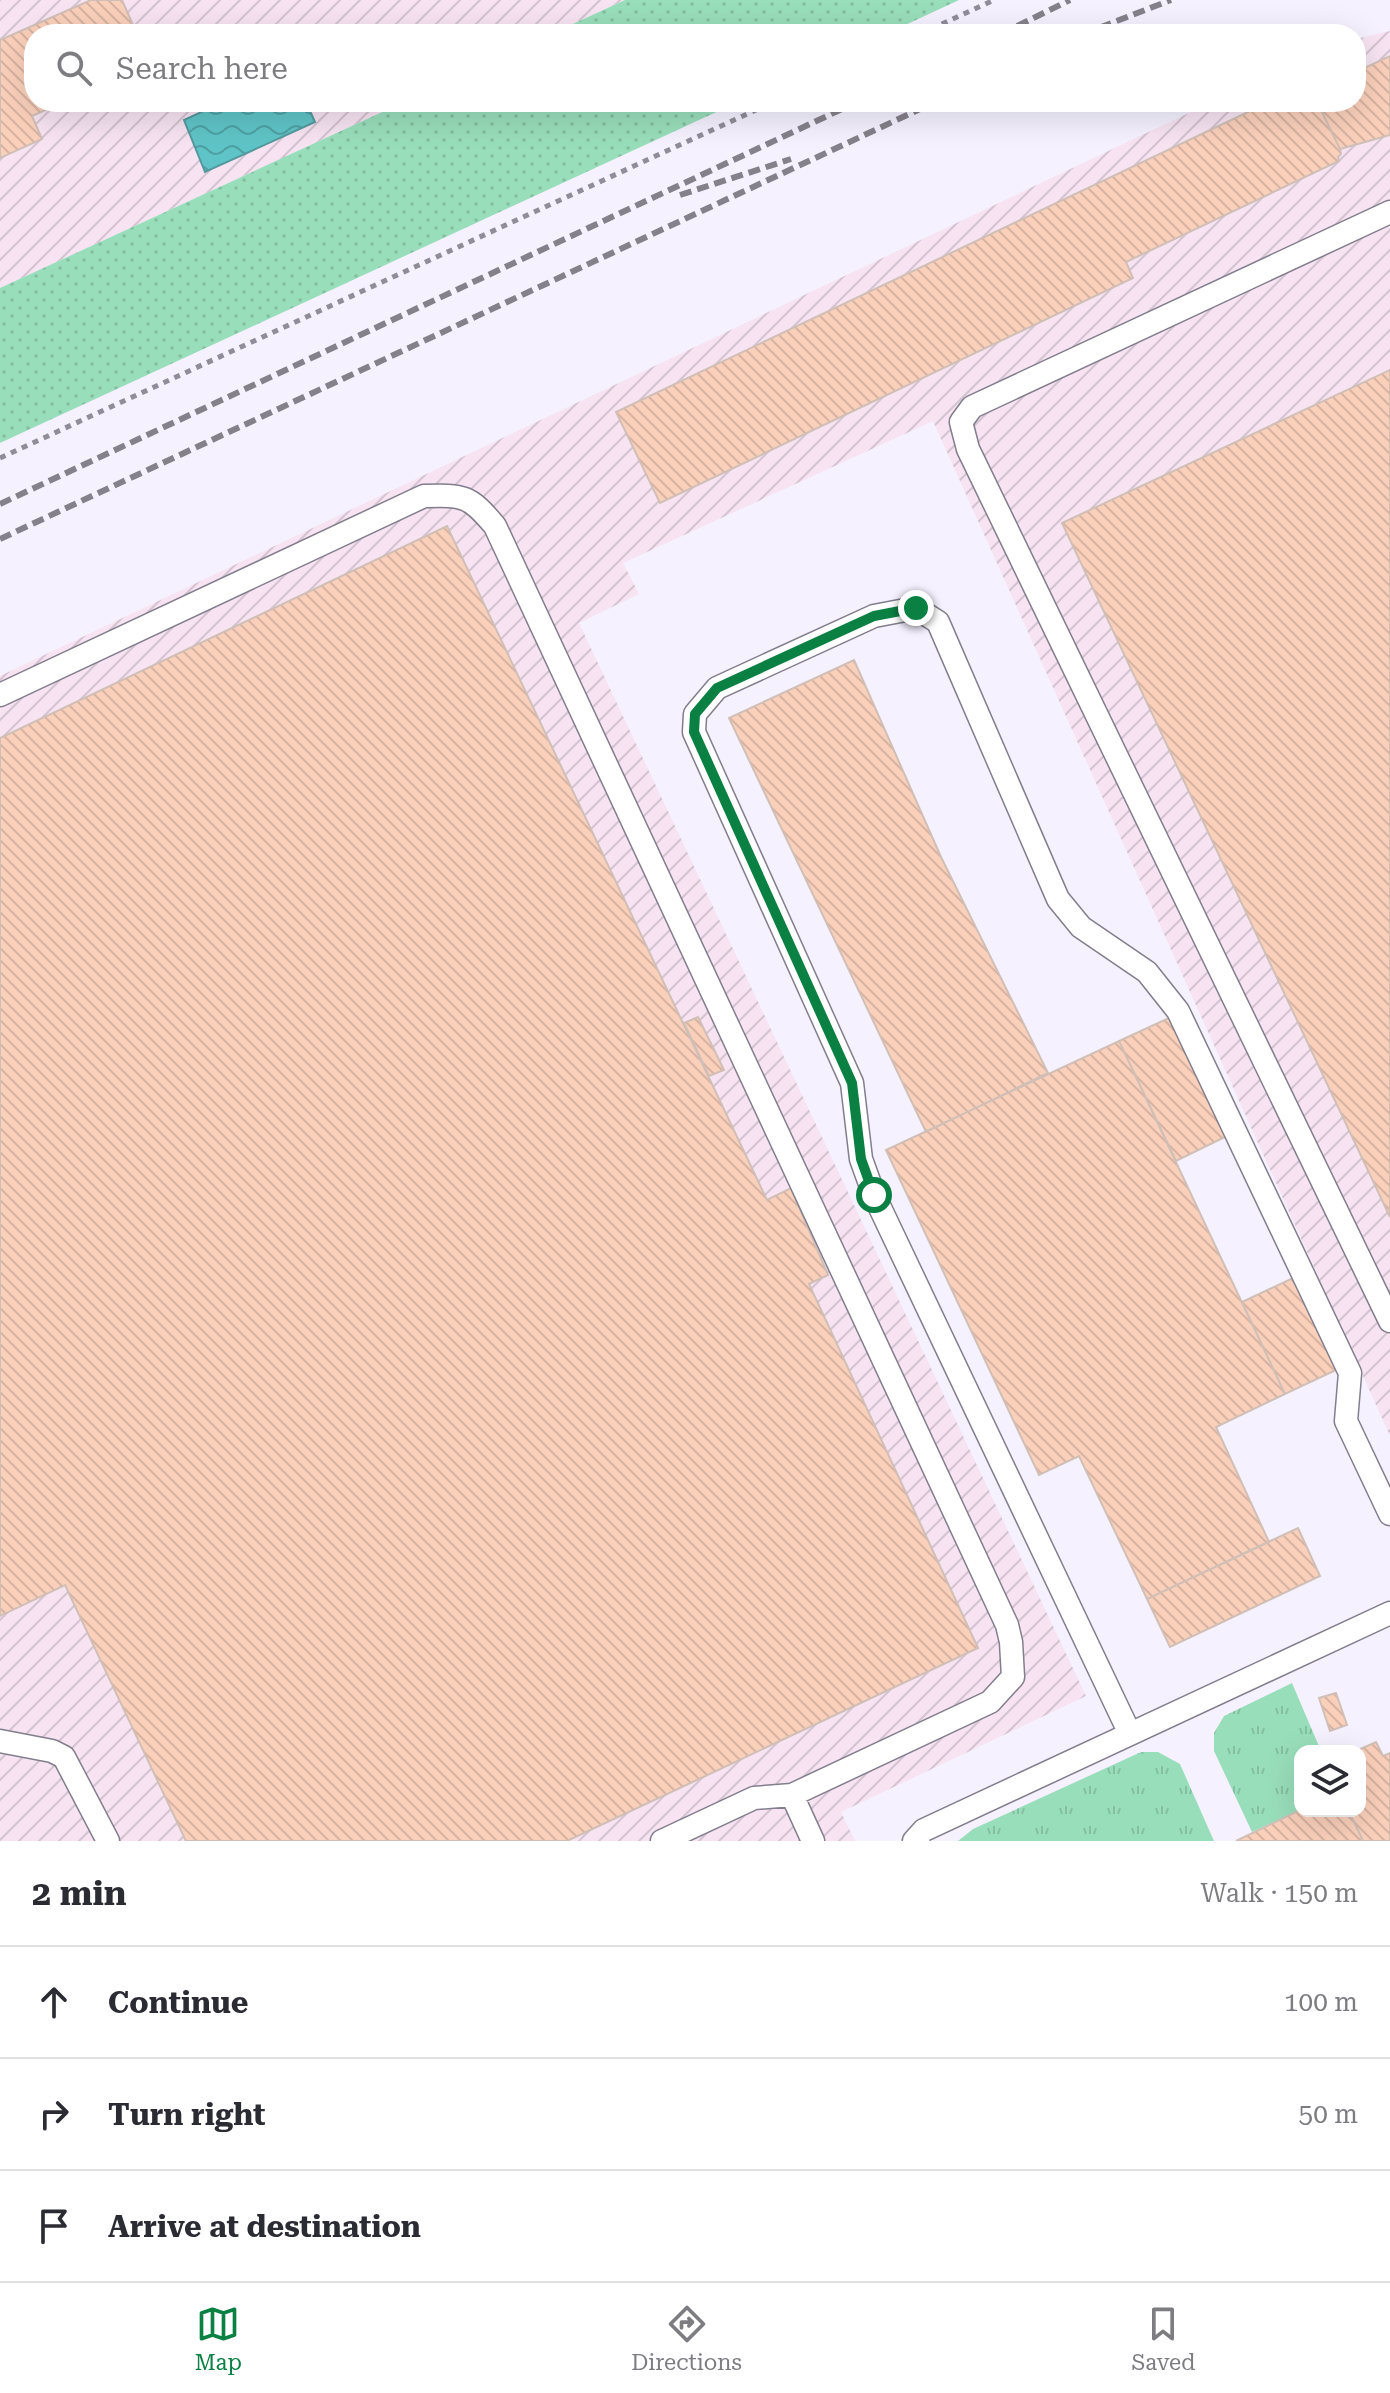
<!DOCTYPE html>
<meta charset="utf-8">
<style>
:root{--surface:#fff;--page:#f7f7f7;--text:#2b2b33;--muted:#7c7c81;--line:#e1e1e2;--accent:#0b8043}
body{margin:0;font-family:"Roboto Serif",serif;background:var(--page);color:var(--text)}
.controls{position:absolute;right:24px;bottom:24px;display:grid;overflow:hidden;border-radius:16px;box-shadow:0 8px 32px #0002}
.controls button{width:72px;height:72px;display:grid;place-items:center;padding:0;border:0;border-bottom:2px solid var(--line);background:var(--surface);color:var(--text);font:40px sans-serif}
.stop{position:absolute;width:24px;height:24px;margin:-18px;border:6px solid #0b8043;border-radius:50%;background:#fff}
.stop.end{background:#0b8043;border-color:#fff;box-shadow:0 2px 8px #0008}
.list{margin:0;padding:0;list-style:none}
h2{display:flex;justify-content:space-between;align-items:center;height:104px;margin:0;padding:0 32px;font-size:34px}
h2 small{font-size:26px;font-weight:400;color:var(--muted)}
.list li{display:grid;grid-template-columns:52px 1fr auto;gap:24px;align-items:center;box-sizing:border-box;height:112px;padding:0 32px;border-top:2px solid var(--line)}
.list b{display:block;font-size:30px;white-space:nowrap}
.list em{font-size:26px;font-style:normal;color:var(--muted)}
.icon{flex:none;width:44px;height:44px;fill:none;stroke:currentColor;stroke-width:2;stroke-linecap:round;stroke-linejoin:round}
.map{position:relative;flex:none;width:1390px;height:1841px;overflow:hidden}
.search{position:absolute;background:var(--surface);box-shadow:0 8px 32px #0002;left:24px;right:24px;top:24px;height:88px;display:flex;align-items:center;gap:20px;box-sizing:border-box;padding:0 28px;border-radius:32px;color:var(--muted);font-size:30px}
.sheet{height:440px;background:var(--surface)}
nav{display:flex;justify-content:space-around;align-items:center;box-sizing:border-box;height:112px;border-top:2px solid var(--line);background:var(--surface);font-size:22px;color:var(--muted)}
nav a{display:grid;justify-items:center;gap:4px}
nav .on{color:var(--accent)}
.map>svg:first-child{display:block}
</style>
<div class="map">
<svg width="1390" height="1841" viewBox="0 0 1390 1841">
<defs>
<pattern id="industrial-furrows" width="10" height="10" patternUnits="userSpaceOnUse" patternTransform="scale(2)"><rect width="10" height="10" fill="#f7e3f2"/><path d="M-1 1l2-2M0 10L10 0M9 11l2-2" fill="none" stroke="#d4c3d0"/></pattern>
<pattern id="grass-tufts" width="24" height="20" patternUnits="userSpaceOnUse" patternTransform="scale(2)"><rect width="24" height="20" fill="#99debb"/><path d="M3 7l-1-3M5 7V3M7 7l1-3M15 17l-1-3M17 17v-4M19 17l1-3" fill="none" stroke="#84bfa2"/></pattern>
<pattern id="garden-dots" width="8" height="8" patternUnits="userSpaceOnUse" patternTransform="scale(2)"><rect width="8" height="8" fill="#99debb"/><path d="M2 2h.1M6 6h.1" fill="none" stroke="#84bfa2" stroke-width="1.8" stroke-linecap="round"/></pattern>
<pattern id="water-waves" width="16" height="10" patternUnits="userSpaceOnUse" patternTransform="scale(2)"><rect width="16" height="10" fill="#5fc4c7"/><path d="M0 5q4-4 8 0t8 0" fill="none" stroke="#4fa0a3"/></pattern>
<pattern id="building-back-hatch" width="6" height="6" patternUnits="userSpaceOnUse" patternTransform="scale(2)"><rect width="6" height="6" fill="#fbd0bb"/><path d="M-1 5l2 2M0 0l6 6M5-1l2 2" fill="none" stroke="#d8b3a2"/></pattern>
</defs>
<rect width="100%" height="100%" fill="#f5f1ff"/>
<path fill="url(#industrial-furrows)" d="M0 0H625L551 34H34V102H404L0 288Z
M1390 31V1436L933 421 623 563 639 594 579 623 1086 1696 841 1812 855 1841H0V676L1212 102H1356V39Z"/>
<path fill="url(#grass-tufts)" d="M1292 1683 1321 1751H1300V1810L1252 1832 1214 1751V1733L1224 1716Z
M1141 1752H1158L1180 1764 1214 1841H958L973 1829Z"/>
<path fill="url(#garden-dots)" d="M625 0H959L886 34H551Z
M404 102H738L0 443V288Z"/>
<path fill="url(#water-waves)" stroke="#53999d" stroke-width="2" d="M223 102H306L315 122 205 172 184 120Z"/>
<path fill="url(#building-back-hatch)" stroke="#d0bfb6" stroke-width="2" d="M91 0H122L137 34H34V102H63L32 116 42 139 0 158V40Z
M1390 56V135L1340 149 1317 102H1356V72Z
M1269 102H1317L1340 149 1341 154 1338 157 1339 161 1126 262 1133 278 660 503 616 412Z
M1390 370V1217L1062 523Z
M447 526 767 1200 791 1188 828 1275 809 1284 978 1648 567 1841H186L65 1585 0 1616V738Z
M854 660 941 857 1048 1073 926 1132 729 718Z
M698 1017 724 1070 709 1076 684 1023Z
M1171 1017 1227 1136 1176 1161 1119 1041Z
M1119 1041 1285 1394 1216 1427 1269 1542 1147 1599 1079 1456 1039 1475 886 1150Z
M1293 1278 1336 1370 1285 1394 1242 1302Z
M1298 1528 1320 1576 1170 1647 1147 1599Z
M1336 1693 1347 1725 1330 1731 1319 1698Z
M1376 1742 1383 1756 1390 1753V1841H1363L1349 1811H1360V1751H1356Z
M1300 1810 1349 1811 1363 1841H1236Z"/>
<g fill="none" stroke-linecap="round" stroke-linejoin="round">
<g stroke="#827e8d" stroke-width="25">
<path id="lane" d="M1390 212 972 407 961 422 968 449 1390 1321
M0 695 424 496C464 495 469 495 495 526L1007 1625 1011 1642 1013 1677 990 1702 792 1795 813 1841
M1130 1734 874 1195 861 1159 852 1083 694 732 695 714 717 688 874 616 916 608 938 622 1058 899 1081 927 1147 972 1178 1011 1350 1373 1346 1421 1390 1514
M0 1741 52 1751 64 1757 108 1841
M662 1841 754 1798 792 1795
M914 1841 924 1830 1390 1613"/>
</g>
<path stroke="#8f8d97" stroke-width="5" stroke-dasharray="6 6" stroke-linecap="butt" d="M920 34 994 0
M0 458 773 102"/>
<use href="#lane" stroke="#fff" stroke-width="22"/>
<path stroke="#84818b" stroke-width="6" stroke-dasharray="12 6" stroke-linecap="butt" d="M1001 34 1070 0
M1083 34 1171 0
M680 195 791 159
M0 504 857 102
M0 539 935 102"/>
</g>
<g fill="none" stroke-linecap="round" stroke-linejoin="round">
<path stroke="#0b8043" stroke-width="10" d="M874 1195 861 1159 852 1083 694 732 695 714 717 688 874 616 916 608"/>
</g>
</svg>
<div class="controls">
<button><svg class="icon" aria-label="layers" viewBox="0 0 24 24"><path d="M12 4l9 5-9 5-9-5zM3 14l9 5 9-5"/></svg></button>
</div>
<div class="stop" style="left:874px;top:1195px"></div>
<div class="stop end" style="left:916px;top:608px"></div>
<div class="search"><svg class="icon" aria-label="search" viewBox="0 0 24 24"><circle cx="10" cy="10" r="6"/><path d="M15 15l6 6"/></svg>Search here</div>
</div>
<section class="sheet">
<h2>2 min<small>Walk · 150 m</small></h2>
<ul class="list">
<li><svg class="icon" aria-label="ahead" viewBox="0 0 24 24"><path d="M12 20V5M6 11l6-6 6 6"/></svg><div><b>Continue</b></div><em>100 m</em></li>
<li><svg class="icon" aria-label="right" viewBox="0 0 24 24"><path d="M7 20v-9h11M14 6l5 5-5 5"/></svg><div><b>Turn right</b></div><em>50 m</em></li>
<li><svg class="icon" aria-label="arrive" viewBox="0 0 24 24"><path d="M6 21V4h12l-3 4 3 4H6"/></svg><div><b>Arrive at destination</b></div></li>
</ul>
</section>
<nav>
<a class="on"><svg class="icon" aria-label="map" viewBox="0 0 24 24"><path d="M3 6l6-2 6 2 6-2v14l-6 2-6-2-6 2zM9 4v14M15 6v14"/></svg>Map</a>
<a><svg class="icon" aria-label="directions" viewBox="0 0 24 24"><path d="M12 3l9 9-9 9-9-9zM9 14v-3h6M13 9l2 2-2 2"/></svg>Directions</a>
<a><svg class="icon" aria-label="saved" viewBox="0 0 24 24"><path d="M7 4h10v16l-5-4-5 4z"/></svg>Saved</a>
</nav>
